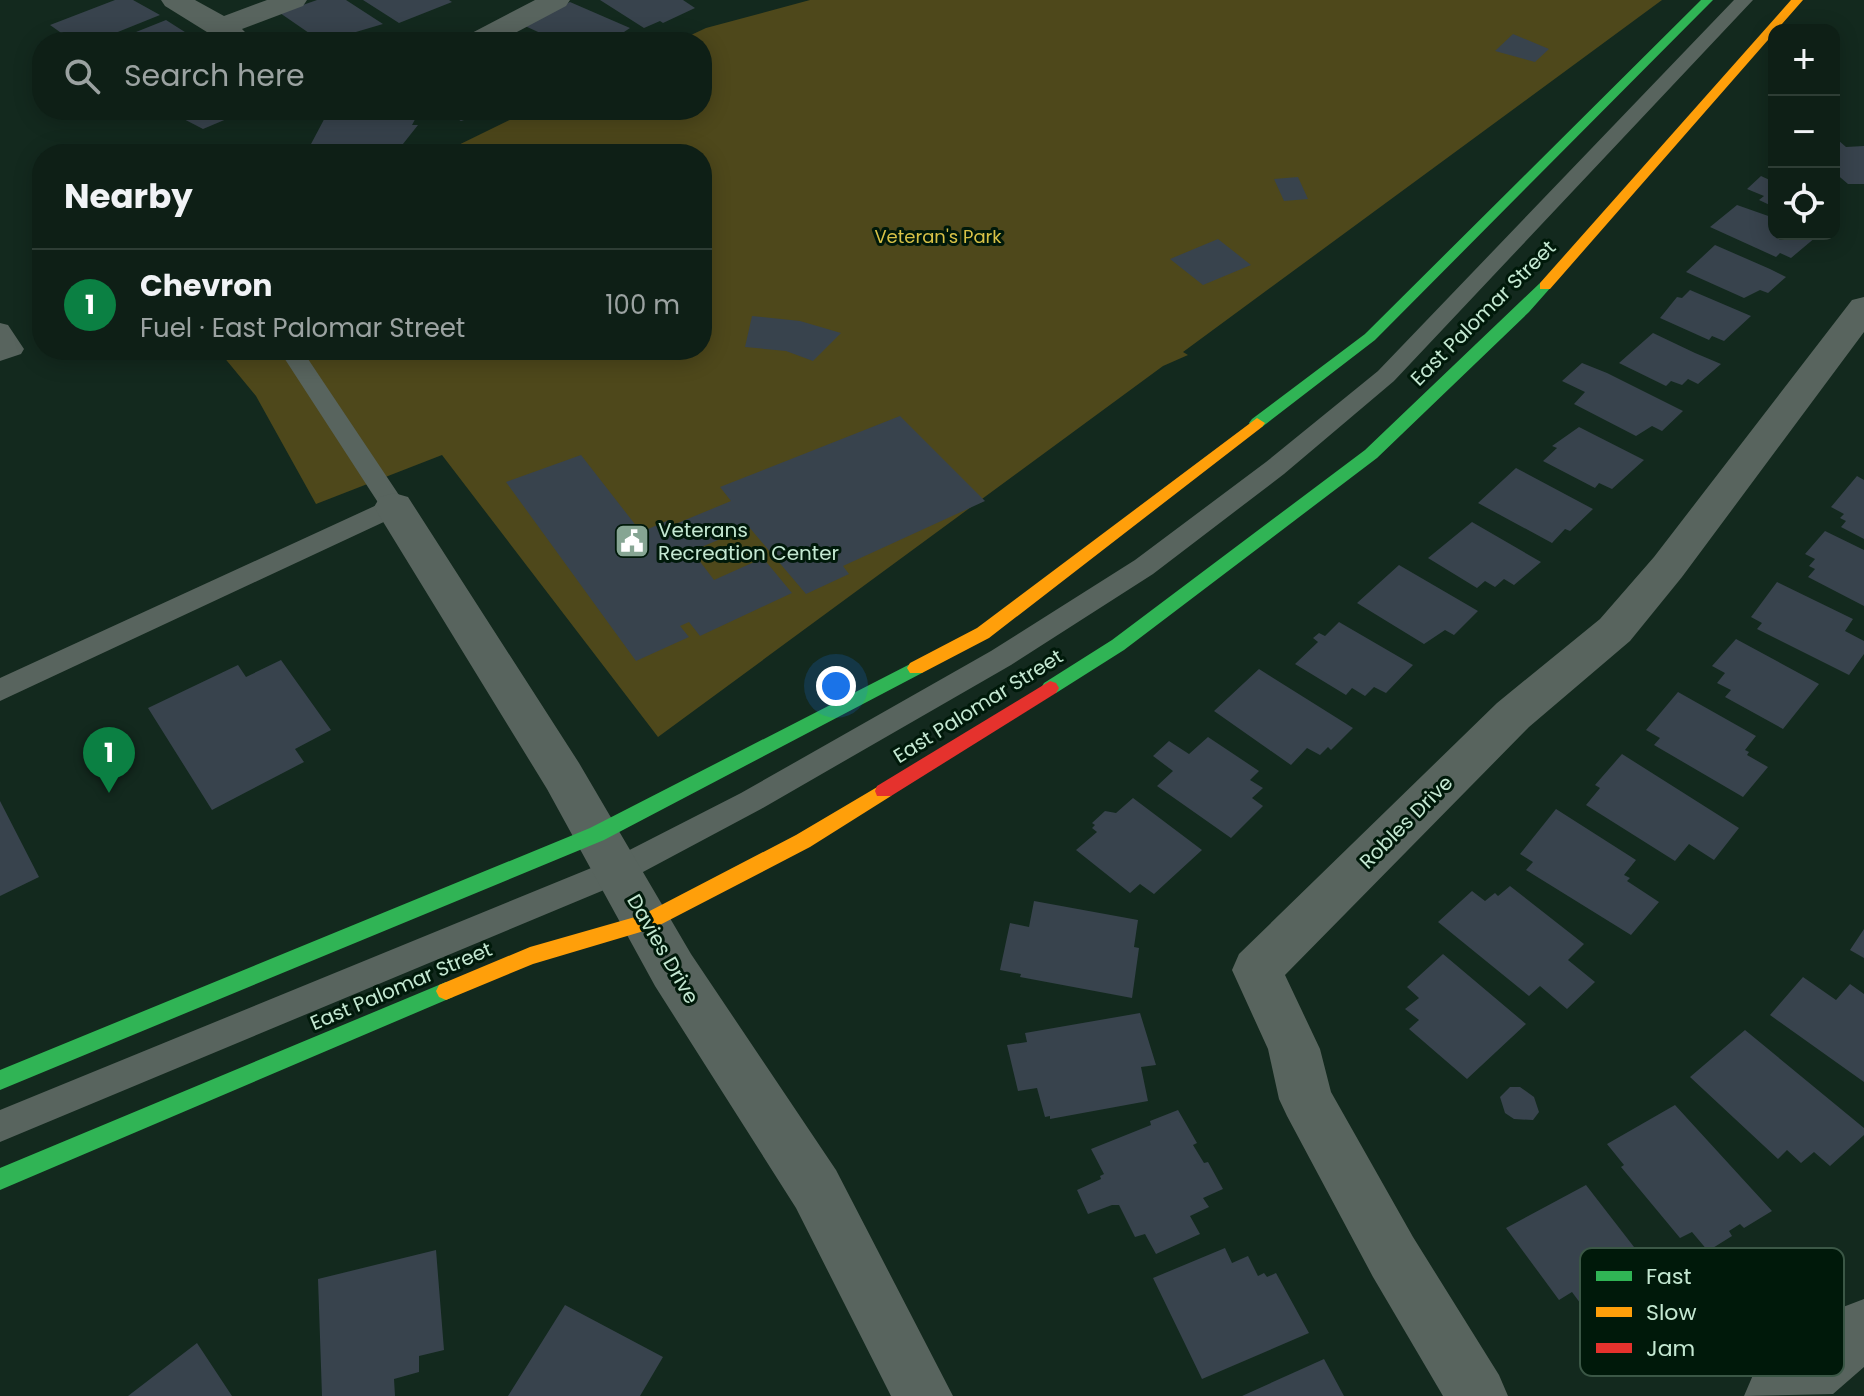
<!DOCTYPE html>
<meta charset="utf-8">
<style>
:root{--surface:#0e1f16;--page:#17271f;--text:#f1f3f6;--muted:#9ba2a1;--line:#2e3d35;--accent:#0b8043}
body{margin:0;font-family:Poppins,sans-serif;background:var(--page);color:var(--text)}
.controls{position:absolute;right:24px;top:24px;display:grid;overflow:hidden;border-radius:16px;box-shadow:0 4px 20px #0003}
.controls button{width:72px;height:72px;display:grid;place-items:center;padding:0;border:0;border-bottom:2px solid var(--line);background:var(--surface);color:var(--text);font:40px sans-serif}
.you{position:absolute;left:836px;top:686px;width:28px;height:28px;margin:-20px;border:6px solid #fff;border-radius:50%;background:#1a73e8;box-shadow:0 0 0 12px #1a73e833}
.badge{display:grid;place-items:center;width:52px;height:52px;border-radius:50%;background:var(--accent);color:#fff;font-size:26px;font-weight:700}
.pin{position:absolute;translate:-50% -66px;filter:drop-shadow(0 2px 4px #0008)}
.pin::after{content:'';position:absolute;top:42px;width:28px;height:24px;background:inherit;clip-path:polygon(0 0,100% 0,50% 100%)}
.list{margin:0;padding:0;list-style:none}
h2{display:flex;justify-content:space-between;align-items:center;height:104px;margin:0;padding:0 32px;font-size:34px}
h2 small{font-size:26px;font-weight:400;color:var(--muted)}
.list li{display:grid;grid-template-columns:52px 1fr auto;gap:24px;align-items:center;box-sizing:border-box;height:112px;padding:0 32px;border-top:2px solid var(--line)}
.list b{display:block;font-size:30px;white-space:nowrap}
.list p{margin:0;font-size:26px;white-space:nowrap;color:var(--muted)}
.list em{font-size:26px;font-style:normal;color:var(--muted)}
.icon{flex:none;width:44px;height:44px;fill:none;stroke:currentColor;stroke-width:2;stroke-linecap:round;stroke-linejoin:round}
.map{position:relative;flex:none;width:1864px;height:1396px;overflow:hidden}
.search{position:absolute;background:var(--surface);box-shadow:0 4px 20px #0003;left:32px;top:32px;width:680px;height:88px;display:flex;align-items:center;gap:20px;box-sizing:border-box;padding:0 28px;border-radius:32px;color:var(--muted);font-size:30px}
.panel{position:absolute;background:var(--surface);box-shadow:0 4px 20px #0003;left:32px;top:144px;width:680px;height:216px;border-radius:32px}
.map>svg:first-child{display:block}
</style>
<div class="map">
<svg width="1864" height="1396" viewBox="0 0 1864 1396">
<rect width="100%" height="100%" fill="#13291e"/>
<path fill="#4e481b" d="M810 0H1662L1183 352 1188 355 1163 366 658 737 442 455 316 504 256 396 218 350H702V154H440L530 110H702V42H676L706 28Z"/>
<path fill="#38434d" d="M115 0H133L160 15 93 42H74L50 25Z
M317 0H346L383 24 322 42 280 13Z
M363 0H449L452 2 399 23Z
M600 0H683L695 8 663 23 660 21 644 28Z
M570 2 630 28 609 42H560L525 26Z
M166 20 199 41 109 42 131 34Z
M1513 34 1549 49 1535 62 1495 51Z
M175 110H248L203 129 174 114 178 112Z
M329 110H375L419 112 412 125H418L399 149 311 144Z
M441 110H485L488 112 461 121Z
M1838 140 1846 147 1864 146V184H1848L1834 172V141Z
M1761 176 1774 182V207L1759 200 1764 196 1747 189Z
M1298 177 1308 199 1284 201 1274 179Z
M1737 205 1774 218V234L1816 237 1791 258 1780 253 1776 257 1710 227Z
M1218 239 1251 265 1203 285 1170 259Z
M1715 245 1770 269 1786 277 1768 293 1760 290 1744 298 1686 272Z
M1690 290 1751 316 1724 341 1712 336 1709 340 1660 318 1677 297 1682 298Z
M752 316 800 321 841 333 813 361 786 351 745 347Z
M1653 333 1695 353 1721 364 1698 384 1688 379 1682 385 1671 381 1666 386 1619 363Z
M1582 363 1607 373 1683 411 1662 431 1652 426 1636 436 1574 404 1585 392 1562 381Z
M900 416 985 501 843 566 849 574 806 594 749 527 692 551 714 580 763 558 792 593 700 636 689 622 680 626 689 637 636 661 506 482 581 455 641 532 669 520 673 525 731 501 720 487Z
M1579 427 1644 460 1612 489 1599 483 1595 488 1543 461 1557 448 1552 446Z
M1516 468 1593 509 1570 531 1565 529 1552 543 1478 503Z
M1857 476 1864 480V539L1841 527 1846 521 1840 518 1844 514 1831 507Z
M1472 522 1541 562 1514 585 1504 579 1495 587 1485 581 1477 588 1428 558Z
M1825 531 1864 550V606L1808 577 1815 569 1809 566 1815 559 1805 554Z
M1399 565 1478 611 1454 635 1445 630 1424 644 1357 603Z
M1777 582 1853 619 1845 631 1864 641V654L1849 675 1757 629 1762 623 1751 617Z
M1339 622 1413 665 1386 693 1374 687 1365 696 1352 688 1346 695 1295 664 1318 642 1313 638 1319 633 1325 636Z
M1736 639 1819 684 1783 729 1725 697 1731 690 1717 683 1725 673 1712 666Z
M281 660 331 730 295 749 304 762 212 810 148 708 238 665 246 677Z
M1259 669 1353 728 1331 750 1328 747 1320 755 1307 748 1291 765 1214 711Z
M1678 692 1756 736 1745 750 1749 752 1747 755 1768 767 1743 797 1654 745 1660 738 1646 730Z
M1208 737 1259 771 1250 780 1263 788 1252 798 1263 806 1231 838 1157 786 1173 771 1153 756 1169 741 1189 754Z
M1622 754 1739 828 1714 860 1689 844 1675 861 1586 805 1600 788 1595 785Z
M1133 798 1202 850 1154 894 1140 884 1130 893 1076 850 1097 832 1092 828 1095 825 1092 823 1105 811 1116 813Z
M0 801 39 877 0 896Z
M1556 809 1636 860 1624 875 1630 878 1627 881 1659 902 1631 935 1526 870 1533 862 1520 854Z
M1510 886 1584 944 1568 960 1595 982 1567 1009 1540 986 1529 996 1438 922 1472 891 1485 901 1495 893 1498 896Z
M1034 901 1138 920 1134 947 1139 948 1132 998 1020 977 1021 974 1000 970 1010 923 1029 927Z
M1864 929V958L1850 950Z
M1443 954 1526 1024 1467 1079 1409 1029 1419 1020 1405 1009 1419 998 1407 987Z
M1803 977 1836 1000 1850 984 1864 994V1082L1770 1015Z
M1140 1013 1156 1065 1141 1067 1148 1101 1050 1119V1116L1045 1117 1037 1088 1018 1091 1007 1045 1027 1042 1025 1033Z
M1745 1030 1864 1128V1135L1830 1166 1814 1152 1801 1163 1787 1150 1778 1159 1690 1077Z
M1510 1087H1520L1534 1097 1539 1112 1533 1120 1514 1119 1505 1113 1500 1097Z
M1675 1105 1772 1211 1744 1228 1740 1224 1729 1231 1732 1236 1708 1251 1692 1232 1680 1238 1621 1167 1624 1165 1607 1144Z
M1178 1110 1197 1143 1193 1145 1204 1163 1208 1162 1223 1189 1203 1198 1209 1207 1190 1216 1200 1234 1156 1254 1145 1234 1135 1237 1119 1205H1112L1088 1214 1077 1190 1101 1179 1100 1176 1104 1174 1091 1149 1151 1125 1150 1121Z
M1586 1185 1665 1287 1615 1316 1599 1298 1583 1307 1572 1292 1559 1300 1506 1228Z
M1225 1248 1232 1263 1248 1256 1258 1276 1264 1273 1267 1277 1276 1273 1309 1333 1202 1379 1153 1278Z
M436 1250 444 1350 419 1356V1372L394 1379 395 1396H322L318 1279Z
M565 1305 663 1357 640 1396H508Z
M197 1343 232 1396H128Z
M1324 1359 1344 1396H1242Z"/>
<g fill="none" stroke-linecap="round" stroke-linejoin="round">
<path fill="#58645e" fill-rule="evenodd" d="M1734 0H1753L1394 381 1284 474 1153 574 1011 665 761 809 628 880 0 1142V1110L606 862 741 793 991 651 1135 560 1266 462 1378 371Z
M0 323 8 325 24 349 21 354 0 361Z
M279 350H302L403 501 407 507 403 513 0 701V678L379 504Z"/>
<path fill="#58645e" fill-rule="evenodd" d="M161 0H195L224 16 267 0H307L303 6 242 29 255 42H223L165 6Z
M535 0H570L566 6 498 42H462L466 36Z
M1864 297V332L1682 577 1630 641 1529 727 1285 975 1320 1049 1331 1092 1413 1237 1499 1375 1508 1396H1443L1373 1277 1287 1116 1279 1099 1268 1049 1232 970 1239 954 1497 703 1600 619 1654 557 1852 300Z
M394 493 408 497 579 763 691 954 836 1170 953 1396H891L796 1208 655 986 547 789 374 507 380 497Z
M1864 1299V1367L1833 1394 1744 1396 1753 1375 1791 1352 1843 1307Z"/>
<path fill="#30b455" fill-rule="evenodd" d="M1701 0H1713L1375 340 1262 427H1252L1249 423 1252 419 1365 334Z
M1545 282 1552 286 1529 312 1377 458 1124 650 1056 693H1044L1041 688 1044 683 1112 640 1365 450 1540 283Z
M916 661 922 663 925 668 922 673 604 840 0 1090V1070L590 828Z
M446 982 453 985 456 991 453 997 0 1190V1168Z"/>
<path fill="#ff9f0a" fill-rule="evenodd" d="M1791 0H1803L1550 289H1540V283Z
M1257 418 1265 423 1262 427 989 638 922 673H910L907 668 910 663 977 628Z
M884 783 891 786 893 791 891 796 810 847 654 928 533 964 446 1000 439 997 436 991 439 985 530 947 642 915 796 835Z"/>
<path fill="#e5322d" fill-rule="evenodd" d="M1050 681 1056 683 1059 688 1056 693 891 796H877L875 791 877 786Z"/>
</g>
<defs>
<g id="civic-square" transform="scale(1.8)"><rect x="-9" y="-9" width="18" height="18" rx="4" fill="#86a593" stroke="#00190a"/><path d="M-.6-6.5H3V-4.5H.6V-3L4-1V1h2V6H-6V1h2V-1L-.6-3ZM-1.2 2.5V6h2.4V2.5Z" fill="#fff"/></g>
</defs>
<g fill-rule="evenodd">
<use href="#civic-square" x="632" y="541"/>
</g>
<g text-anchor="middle" stroke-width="6" stroke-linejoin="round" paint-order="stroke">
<g font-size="18" fill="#d8c247" stroke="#00190a">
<text x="938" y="243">Veteran's Park</text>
</g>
<g font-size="20" fill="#c4e8d2" stroke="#00190a">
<text transform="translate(1483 313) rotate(-45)" y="7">East Palomar Street</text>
<text transform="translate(978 706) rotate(-32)" y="7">East Palomar Street</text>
<text transform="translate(1406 822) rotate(-45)" y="7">Robles Drive</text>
<text transform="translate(663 949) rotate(60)" y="7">Davies Drive</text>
<text transform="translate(401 986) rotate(-23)" y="7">East Palomar Street</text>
</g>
<g font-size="20" fill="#c4e8d2" stroke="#00190a" text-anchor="start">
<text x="658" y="537">Veterans<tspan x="658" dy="23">Recreation Center</tspan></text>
</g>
</g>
<rect x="1580" y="1248" width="264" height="128" rx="12" fill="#00190a" stroke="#3b5746" stroke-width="2"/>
<rect x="1596" y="1271" width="36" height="10" fill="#30b455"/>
<rect x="1596" y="1307" width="36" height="10" fill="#ff9f0a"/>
<rect x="1596" y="1343" width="36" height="10" fill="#e5322d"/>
<g font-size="22" fill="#c4e8d2">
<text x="1646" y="1284">Fast</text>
<text x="1646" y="1320">Slow</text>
<text x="1646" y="1356">Jam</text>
</g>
</svg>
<div class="controls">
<button>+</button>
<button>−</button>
<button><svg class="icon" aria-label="locate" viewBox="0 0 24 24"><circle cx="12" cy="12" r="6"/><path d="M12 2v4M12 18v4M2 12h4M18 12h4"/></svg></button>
</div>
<div class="you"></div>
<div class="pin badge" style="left:109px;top:793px">1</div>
<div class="search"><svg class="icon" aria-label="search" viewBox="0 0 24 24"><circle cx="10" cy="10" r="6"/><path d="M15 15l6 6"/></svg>Search here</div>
<section class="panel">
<h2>Nearby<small></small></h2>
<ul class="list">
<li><span class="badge">1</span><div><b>Chevron</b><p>Fuel · East Palomar Street</p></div><em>100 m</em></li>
</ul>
</section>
</div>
